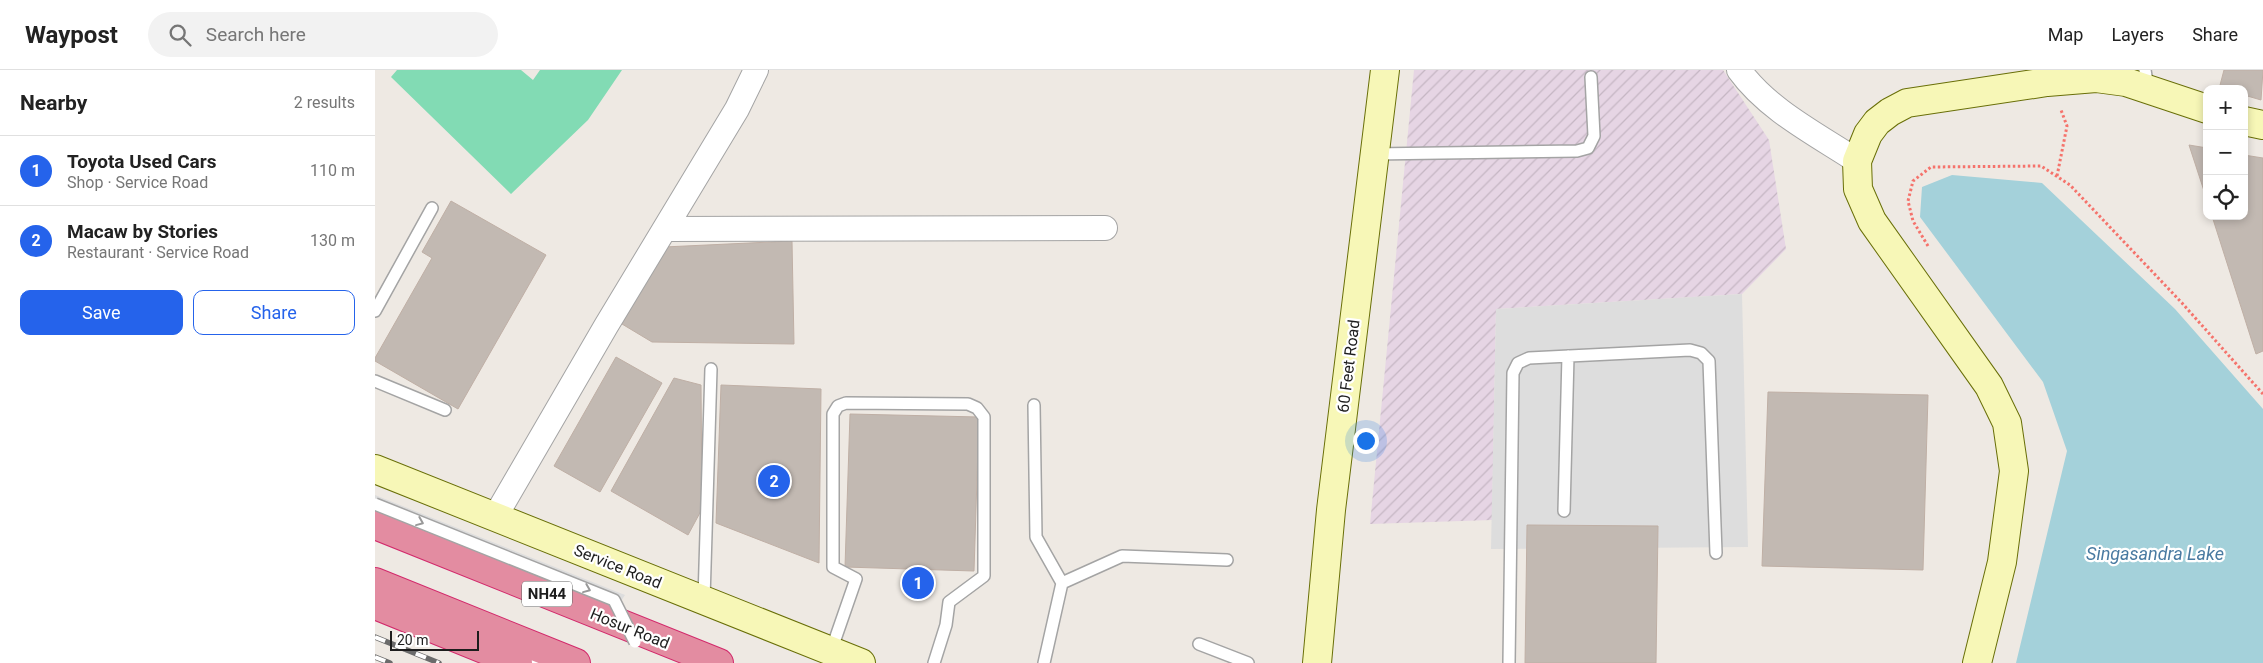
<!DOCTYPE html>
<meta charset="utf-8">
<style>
:root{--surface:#fff;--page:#f2f2f2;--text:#222;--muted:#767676;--line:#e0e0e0;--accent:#2563eb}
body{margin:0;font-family:Roboto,sans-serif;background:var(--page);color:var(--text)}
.controls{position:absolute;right:15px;top:15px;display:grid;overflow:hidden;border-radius:10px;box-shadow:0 2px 8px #0003}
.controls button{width:45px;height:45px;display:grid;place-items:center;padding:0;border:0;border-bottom:1px solid var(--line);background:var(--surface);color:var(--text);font:25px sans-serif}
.scale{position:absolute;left:15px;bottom:12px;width:89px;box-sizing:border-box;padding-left:5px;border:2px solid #1d1d1d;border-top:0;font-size:14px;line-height:18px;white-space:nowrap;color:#1d1d1d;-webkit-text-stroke:4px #fff;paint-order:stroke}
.you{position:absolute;left:990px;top:370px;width:18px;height:18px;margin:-12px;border:4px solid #fff;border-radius:50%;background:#1a73e8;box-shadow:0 0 0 8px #1a73e833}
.badge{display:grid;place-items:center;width:32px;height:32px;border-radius:50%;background:var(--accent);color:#fff;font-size:16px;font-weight:700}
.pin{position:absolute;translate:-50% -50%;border:2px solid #fff;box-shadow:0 1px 5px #0006}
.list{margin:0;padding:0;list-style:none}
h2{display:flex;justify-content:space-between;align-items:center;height:65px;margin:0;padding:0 20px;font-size:21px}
h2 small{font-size:16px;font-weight:400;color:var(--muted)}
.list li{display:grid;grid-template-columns:32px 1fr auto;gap:15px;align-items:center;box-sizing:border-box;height:70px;padding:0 20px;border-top:1px solid var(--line)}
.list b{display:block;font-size:19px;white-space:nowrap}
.list p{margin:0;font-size:16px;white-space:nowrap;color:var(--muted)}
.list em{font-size:16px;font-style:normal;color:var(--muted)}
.actions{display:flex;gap:10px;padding:15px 20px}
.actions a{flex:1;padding:11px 0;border:1px solid var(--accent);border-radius:10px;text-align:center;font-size:18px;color:var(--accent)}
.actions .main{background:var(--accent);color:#fff}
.icon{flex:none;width:28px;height:28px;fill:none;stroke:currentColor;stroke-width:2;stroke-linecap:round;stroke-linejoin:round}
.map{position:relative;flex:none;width:1888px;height:593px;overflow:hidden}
header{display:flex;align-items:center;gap:30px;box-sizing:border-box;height:70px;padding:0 25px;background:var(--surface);border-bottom:1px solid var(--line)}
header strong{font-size:24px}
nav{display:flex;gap:28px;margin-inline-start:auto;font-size:18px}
.search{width:350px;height:45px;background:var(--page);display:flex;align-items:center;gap:12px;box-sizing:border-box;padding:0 18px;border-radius:28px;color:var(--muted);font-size:19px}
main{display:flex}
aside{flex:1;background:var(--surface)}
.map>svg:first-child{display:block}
</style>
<header>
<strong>Waypost</strong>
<div class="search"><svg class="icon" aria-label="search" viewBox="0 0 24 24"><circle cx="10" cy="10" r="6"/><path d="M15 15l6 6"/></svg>Search here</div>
<nav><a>Map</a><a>Layers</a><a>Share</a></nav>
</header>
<main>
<aside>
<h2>Nearby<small>2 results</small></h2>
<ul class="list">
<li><span class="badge">1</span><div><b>Toyota Used Cars</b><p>Shop · Service Road</p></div><em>110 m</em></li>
<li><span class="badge">2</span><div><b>Macaw by Stories</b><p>Restaurant · Service Road</p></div><em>130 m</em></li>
</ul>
<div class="actions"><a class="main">Save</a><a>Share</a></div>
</aside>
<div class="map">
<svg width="1888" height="593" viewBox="0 0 1888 593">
<defs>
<pattern id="industrial-furrows" width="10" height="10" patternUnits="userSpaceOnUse" patternTransform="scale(1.25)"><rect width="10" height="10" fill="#e6d5e4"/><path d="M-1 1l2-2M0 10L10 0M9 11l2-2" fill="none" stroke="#c5b6c3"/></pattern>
</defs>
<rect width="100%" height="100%" fill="#eee9e3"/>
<path fill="url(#industrial-furrows)" d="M1039 0H1348L1394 70 1411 179 1367 224 1121 239 1117 450 995 454Z"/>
<path fill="#82dbb4" d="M22 0H146L158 10 165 0H247L213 50 136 124 16 7Z"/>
<path fill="#ddd" d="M1367 224 1373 477 1116 479 1121 239Z
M0 425 250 525 240 540 0 443Z"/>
<path fill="#a4d1da" d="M1577 105 1667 113 1800 239 1888 339V593H1641L1692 381 1668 312 1545 147 1547 117Z"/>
<path fill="#c2b9b2" stroke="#bfafa5" d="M1849 0H1888L1886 30 1869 25V19H1844Z
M1814 75 1832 78V130Z
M1869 85 1888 88V281L1881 284 1837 146H1869Z
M76 131 171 185 83 339 0 291V288L57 188 47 182Z
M417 171 419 274 277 272 247 254 289 177Z
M241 287 287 313 225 422 179 396Z
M299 308 326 315 327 439 313 465 236 421Z
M346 315 446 319 444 493 341 453Z
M1393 322 1553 325 1548 500 1387 496Z
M475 344 604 347 599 501 470 497Z
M1152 455 1283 456 1281 593H1150Z"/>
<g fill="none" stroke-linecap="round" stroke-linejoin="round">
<g stroke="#a4a4a4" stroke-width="14">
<path id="lane" d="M1770 0 1773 18
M999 84 1202 81 1213 78 1219 66 1216 7
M0 241 57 138
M0 311 70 340
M659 335 661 467 687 513 669 593
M1189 441 1193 286
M687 513 747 486 852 490
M329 529 336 299
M824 574 873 593
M456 581 481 509 458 497V344L463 336 471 333 593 334 602 338 609 347V506L574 532 571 555 559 593
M142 585 164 593
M1134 593 1138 303 1143 293 1154 288 1315 280 1326 283 1334 291 1341 483"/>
</g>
<g stroke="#a4a4a4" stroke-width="26">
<path id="street" d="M1364 0C1393 40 1441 64 1482 91
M290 159 730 158
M120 447 231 256 362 39 381 0"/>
</g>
<g stroke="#696f08" stroke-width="30">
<path id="secondary" d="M1869 51 1888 55
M0 399 486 593
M942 593 956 440 1010 0
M1602 593 1627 492 1639 401 1632 353 1614 316 1497 151 1483 119 1482 91 1493 64 1502 52 1515 42 1532 33 1672 12 1721 8 1751 12 1832 39"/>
</g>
<g stroke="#d2296b" stroke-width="30">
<path id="highway" d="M0 455 344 593
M0 512 201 593
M0 535 143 593"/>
</g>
<path stroke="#f5736c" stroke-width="3" stroke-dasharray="2.5 2.5" stroke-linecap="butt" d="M1682 106 1692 56 1686 40
M1553 176 1538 151 1533 131 1538 111 1556 97 1666 96 1695 115 1807 233 1888 324"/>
<use href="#lane" stroke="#fff" stroke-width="11"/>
<use href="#street" stroke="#fff" stroke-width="24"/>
<use href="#secondary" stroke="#f7f7b7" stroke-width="28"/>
<use href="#highway" stroke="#e38ca1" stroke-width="28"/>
<g stroke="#6b6b6b" stroke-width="5.5">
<path id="rail" d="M0 567 64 593
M0 587 15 593"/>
</g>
<use href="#rail" stroke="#fff" stroke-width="4" stroke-dasharray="11" stroke-linecap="butt"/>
<g stroke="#a4a4a4" stroke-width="14" stroke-linecap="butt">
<path id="lane-bridge" d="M0 434 239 530 260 572"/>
</g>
<use href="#lane-bridge" stroke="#fff" stroke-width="11"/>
</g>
<defs><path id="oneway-chevron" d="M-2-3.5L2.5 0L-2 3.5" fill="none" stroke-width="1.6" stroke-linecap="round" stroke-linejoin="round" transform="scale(1.25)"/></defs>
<g stroke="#999">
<use href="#oneway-chevron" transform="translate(45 452) rotate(22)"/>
<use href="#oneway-chevron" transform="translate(212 519) rotate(22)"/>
</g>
<g text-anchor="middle" stroke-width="4.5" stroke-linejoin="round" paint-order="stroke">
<rect fill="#fff" stroke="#616161" stroke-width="1" x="147" y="511.5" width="50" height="25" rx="4"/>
<g font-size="15" font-weight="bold" fill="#1d1d1d">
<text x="172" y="529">NH44</text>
</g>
<g font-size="16" fill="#1d1d1d" stroke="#fff">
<text transform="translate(973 296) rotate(-83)" y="6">60 Feet Road</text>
<text transform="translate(243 496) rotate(22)" y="6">Service Road</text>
<text transform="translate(255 558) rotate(22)" y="6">Hosur Road</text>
</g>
<g font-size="18" font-style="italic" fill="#497aa1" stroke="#fff">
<text x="1780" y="490">Singasandra Lake</text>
</g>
</g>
</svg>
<div class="controls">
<button>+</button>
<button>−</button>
<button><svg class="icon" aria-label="locate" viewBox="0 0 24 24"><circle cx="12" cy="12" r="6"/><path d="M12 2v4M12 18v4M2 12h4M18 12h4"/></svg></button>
</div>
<div class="scale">20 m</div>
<div class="you"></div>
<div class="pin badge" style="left:543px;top:513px">1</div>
<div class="pin badge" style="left:399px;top:411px">2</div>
</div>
</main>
